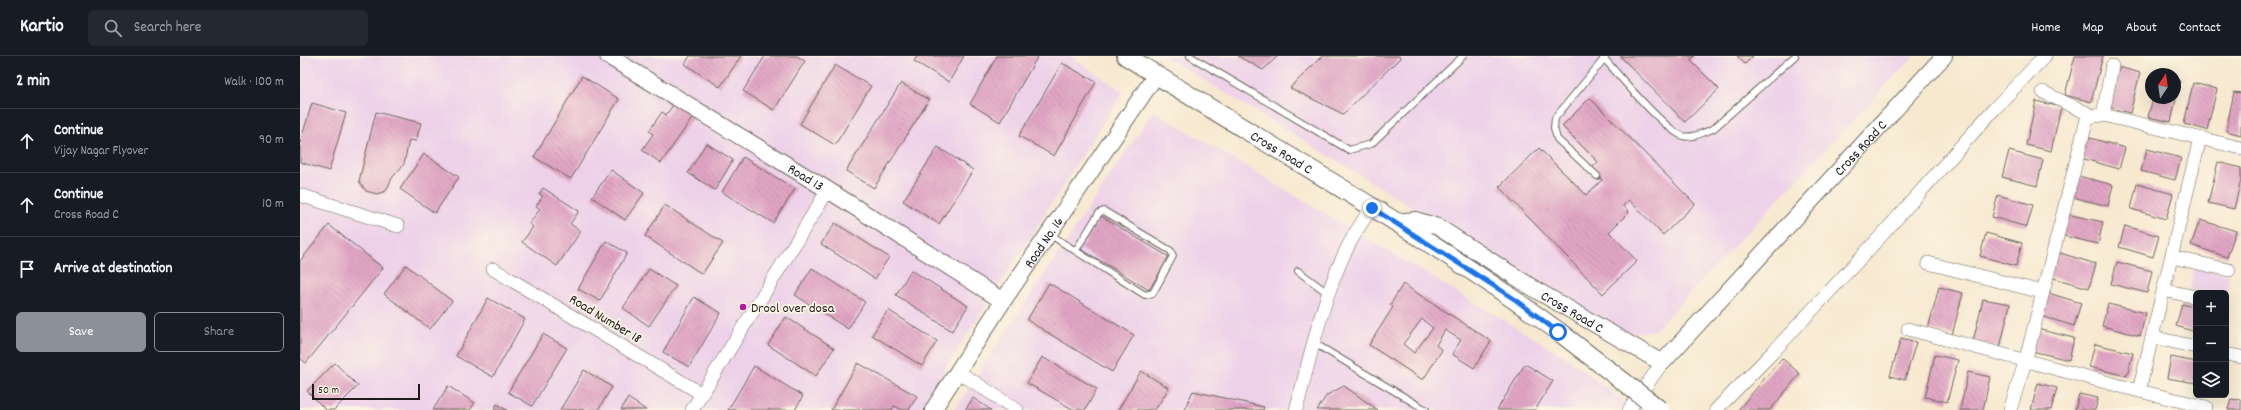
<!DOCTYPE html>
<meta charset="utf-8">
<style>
:root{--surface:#171b24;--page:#242831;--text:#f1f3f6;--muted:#9ea1a6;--line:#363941;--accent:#8c9099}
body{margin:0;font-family:Dekko,sans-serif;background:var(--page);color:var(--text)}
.controls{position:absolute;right:12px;bottom:12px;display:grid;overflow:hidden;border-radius:6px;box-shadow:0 4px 16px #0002}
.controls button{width:36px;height:36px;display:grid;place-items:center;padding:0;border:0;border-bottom:1px solid var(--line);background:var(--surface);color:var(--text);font:20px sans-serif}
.compass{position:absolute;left:1845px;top:12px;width:36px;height:36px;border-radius:50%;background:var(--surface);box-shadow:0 4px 16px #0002;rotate:13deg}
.scale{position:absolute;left:12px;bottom:10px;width:108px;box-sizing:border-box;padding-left:4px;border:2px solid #1c1c1c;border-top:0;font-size:11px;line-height:14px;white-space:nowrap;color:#1c1c1c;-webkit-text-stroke:3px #fcf5e5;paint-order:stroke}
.stop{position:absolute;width:12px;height:12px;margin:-9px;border:3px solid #1a73e8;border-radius:50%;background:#fff}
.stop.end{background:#1a73e8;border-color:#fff;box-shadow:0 1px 4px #0008}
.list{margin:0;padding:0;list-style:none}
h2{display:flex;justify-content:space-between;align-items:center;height:52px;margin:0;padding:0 16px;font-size:17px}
h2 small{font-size:13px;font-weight:400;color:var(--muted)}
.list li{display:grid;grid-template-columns:26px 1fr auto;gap:12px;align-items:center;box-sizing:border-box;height:64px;padding:0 16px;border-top:1px solid var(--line)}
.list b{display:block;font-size:15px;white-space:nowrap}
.list p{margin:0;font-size:13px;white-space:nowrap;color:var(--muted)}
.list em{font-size:13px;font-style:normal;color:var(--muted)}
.actions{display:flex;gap:8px;padding:12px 16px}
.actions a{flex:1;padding:9px 0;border:1px solid var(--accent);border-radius:6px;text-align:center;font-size:14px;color:var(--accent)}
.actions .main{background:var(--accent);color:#fff}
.icon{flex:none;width:22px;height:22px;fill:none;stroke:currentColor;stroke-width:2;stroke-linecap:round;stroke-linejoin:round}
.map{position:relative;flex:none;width:1941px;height:354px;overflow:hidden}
header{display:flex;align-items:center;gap:24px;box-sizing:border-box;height:56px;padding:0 20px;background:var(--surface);border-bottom:1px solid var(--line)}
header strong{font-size:19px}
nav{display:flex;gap:22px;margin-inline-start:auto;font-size:14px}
.search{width:280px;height:36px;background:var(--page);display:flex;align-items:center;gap:10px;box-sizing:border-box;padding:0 14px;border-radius:6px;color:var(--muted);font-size:15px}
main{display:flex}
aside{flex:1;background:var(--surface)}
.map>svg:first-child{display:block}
</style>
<header>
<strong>Kartio</strong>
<div class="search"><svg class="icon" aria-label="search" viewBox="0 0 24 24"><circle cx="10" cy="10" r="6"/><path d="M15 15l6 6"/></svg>Search here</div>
<nav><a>Home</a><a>Map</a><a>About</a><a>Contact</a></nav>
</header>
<main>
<aside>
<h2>2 min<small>Walk · 100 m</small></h2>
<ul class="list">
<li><svg class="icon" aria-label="ahead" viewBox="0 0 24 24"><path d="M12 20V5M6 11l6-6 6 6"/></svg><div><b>Continue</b><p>Vijay Nagar Flyover</p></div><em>90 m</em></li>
<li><svg class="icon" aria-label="ahead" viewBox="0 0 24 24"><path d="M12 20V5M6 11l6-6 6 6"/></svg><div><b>Continue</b><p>Cross Road C</p></div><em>10 m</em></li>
<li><svg class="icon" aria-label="arrive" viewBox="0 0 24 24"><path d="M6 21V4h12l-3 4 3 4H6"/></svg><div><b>Arrive at destination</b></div></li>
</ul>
<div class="actions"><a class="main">Save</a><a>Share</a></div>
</aside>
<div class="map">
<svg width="1941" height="354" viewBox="0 0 1941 354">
<defs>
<pattern id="building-back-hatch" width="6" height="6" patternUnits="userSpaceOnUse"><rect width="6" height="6" fill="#e1a5c4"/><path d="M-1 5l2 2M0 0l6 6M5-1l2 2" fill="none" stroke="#c08da8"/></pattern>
</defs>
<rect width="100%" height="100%" fill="#fcf5e5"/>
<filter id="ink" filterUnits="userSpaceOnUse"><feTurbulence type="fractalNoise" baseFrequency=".025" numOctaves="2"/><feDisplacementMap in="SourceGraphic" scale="8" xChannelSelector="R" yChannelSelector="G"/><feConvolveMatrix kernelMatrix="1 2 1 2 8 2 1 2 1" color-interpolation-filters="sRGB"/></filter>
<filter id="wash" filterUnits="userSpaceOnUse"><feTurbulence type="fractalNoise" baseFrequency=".012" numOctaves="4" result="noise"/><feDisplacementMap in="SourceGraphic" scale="16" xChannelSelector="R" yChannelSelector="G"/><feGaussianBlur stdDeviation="0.9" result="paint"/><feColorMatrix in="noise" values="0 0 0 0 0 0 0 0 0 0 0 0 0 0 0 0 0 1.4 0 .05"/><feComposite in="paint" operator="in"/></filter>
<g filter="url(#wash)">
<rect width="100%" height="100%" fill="#f7e9d0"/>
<path fill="#edd1e9" d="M0 0H771L823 36 619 354H0Z
M864 0H1614L1355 274 1324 279Z
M853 55 1264 300 1326 347 1319 354H654Z
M1894 212 1930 219 1926 240V237L1890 235Z"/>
<g id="blocks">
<path fill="url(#building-back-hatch)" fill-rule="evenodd" d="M390 0H441L420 31 385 8Z
M465 0H497L505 5 474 54 443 35Z
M618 0H664L649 26 614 5Z
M697 0H738L700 66 670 48Z
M938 0H978L963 14Z
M1022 0H1099L1100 2 1043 58 990 32Z
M1320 0H1395L1390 4 1419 33 1385 66Z
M1437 0H1453L1445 8Z
M1775 0H1803L1791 46 1765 39Z
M762 7 796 26 754 100 719 80Z
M535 9 571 30 535 89 500 68Z
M1819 11 1840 17 1830 57 1808 51Z
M282 20 319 43 271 123 234 101Z
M1875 24 1880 25 1871 66 1848 61 1853 42H1875Z
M601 27 629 44 574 132 546 115Z
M1893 27 1917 33 1907 74 1884 68Z
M1934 36 1941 37V79L1926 75Z
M1290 42 1395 148 1363 179 1329 144 1323 150 1329 156 1309 176 1337 205 1303 238 1199 131 1239 92 1286 139 1302 124 1291 113 1298 106 1262 70Z
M376 45 395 58 361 107 342 94 353 78 349 75 362 56 366 59Z
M1736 45 1761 51 1751 95 1726 89Z
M12 47 46 57 29 115 0 106V87Z
M76 56 121 67 116 85 109 84 104 108 92 122 86 135 77 138 66 135 59 125Z
M1787 81 1825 92 1819 113 1781 102Z
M406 87 433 104 415 134 388 117Z
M638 91 673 114 639 168 603 145Z
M1847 93 1881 102 1875 124 1841 115Z
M1709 95 1743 104 1737 130 1702 121Z
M124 98 159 121 135 157 100 133Z
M443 101 495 133 473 167 422 136Z
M1918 106 1941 112V123L1934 153 1908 147Z
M311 114 344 137 325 164 292 141Z
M1778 120 1813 129 1808 150 1772 141Z
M1837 128 1873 138 1866 163 1831 153Z
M243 132 279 155 270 168 281 175 257 210 222 186 233 171 229 168 240 153 236 150 243 140 239 138Z
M1698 139 1733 149 1727 171 1692 161Z
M365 149 423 187 402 218 345 180Z
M1766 158 1803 166 1798 188 1760 179Z
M801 160 869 201 849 234 781 193Z
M1900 164 1936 175 1927 201 1891 189Z
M535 167 589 201 575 223 521 188Z
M29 169 83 212 6 307 0 302V205Z
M1825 170 1859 180 1853 201 1819 191Z
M1686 177 1722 187 1716 210 1680 200Z
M306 185 327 197 300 245 278 233Z
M1757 196 1796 208 1789 232 1750 221Z
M1817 206 1852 215 1847 237 1811 228Z
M106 209 152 245 130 273 84 238Z
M512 212 565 246 548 273 495 239Z
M349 213 376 230 349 270 323 252Z
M611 214 668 250 652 275 596 239Z
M749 227 834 279 812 316 727 264Z
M1103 228 1191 285 1174 312 1152 298 1161 284 1145 274 1136 289 1142 294 1123 324 1069 289 1093 251 1090 249ZM1122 263 1133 272 1114 297 1103 288Z
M1639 231 1663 237 1652 279 1628 273Z
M1745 236 1781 247 1774 270 1738 259Z
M394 241 421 257 389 311 363 296Z
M188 242 225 263 193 321 156 300Z
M1683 243 1710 248 1700 292 1673 286Z
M1808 248 1846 257 1840 280 1802 270Z
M1882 248 1896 252V276L1876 270Z
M588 254 637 285 622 310 572 279Z
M486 261 534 292 516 320 468 289Z
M1737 273 1774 282 1769 304 1732 295Z
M243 278 267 292 232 350 208 336Z
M1601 282 1616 286 1605 324 1590 320Z
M1795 288 1833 297 1827 320 1789 311Z
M1635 299 1658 304 1647 346 1625 341Z
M742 301 797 333 785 354H774L727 327Z
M1871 301 1896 306V327L1867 322Z
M1482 302 1500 318 1470 354H1438Z
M35 307 58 330 34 354H26L7 335Z
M558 307 617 340 609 354H602L594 350 592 354H531Z
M1225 308 1253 325 1235 354H1197Z
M454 310 503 340 495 354H428Z
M284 314 312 331 298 354H260Z
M841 315 869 332 855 354H818Z
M1668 316 1690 321 1683 354H1660Z
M1738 327 1757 332 1751 354H1731Z
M148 330 175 347 170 354H133Z
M1044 330 1078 354H1017L1027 339Z
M893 335 964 351 963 354H884Z
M1779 338 1798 342 1795 354H1775Z
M328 342 346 354H321Z
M673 342 691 354H665Z
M1931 343 1941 344V354H1928Z
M197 348 207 354H194Z"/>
</g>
</g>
<g filter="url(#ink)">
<use href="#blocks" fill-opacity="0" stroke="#69645b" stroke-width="1"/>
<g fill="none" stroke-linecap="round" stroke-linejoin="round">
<g stroke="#69645b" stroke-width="8">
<path id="service" d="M890 0 1049 94 1071 88 1163 0
M1302 0C1317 17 1364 74 1383 80 1392 83 1404 76 1413 73L1495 0
M1297 120 1257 83 1254 72 1255 62 1304 3
M749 178 845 239 853 237 873 200 871 195 804 155 799 157 776 194
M998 215 1029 238
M1014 287 1126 354"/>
</g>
<g stroke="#69645b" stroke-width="14">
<path id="minor" d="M1743 36 1793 60
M1803 59 1812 10
M0 139 98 170
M1872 201 1929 214
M1628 207 1742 236
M193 213 402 338
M1863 234 1896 241
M1608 273 1839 335 1852 281
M1896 291 1852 281 1900 82
M1926 298 1941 301
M657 315 717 354
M1839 335 1906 351
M392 354 528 134
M996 354C1014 287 1029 207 1072 152
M1329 354 1362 307
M1416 354 1473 296 1581 180 1695 52 1745 0
M1710 354 1726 303 1787 63 1793 60 1803 59 1941 92"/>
</g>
<g stroke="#69645b" stroke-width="18">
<g id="tertiary">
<path id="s1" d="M308 0 528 134 703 245"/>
<path id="s2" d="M1094 166 1116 164 1138 171 1236 234 1362 307 1644 0"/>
<path id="s3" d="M633 354 703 245 856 19"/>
</g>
</g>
<g stroke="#69645b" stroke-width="20">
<g id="secondary">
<path id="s4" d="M826 0C970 91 1120 174 1258 275"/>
</g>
</g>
<use href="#service" stroke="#fff" stroke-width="6"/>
<use href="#minor" stroke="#fff" stroke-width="13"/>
<use href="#tertiary" stroke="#fff" stroke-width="16"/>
<use href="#secondary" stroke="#fff" stroke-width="18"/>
<g stroke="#69645b" stroke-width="20" stroke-linecap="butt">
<path id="secondary-bridge" d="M1258 275 1360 354"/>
</g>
<use href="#secondary-bridge" stroke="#fff" stroke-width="18"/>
</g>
</g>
<g fill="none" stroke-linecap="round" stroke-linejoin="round" filter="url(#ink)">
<path stroke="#1a73e8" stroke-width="5" d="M1072 152 1216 244 1258 276"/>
</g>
<circle fill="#b5179e" stroke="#fcf5e5" stroke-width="1.5" cx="443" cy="251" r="4"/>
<g text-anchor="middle" stroke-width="3.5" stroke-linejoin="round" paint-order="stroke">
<g font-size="14" fill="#1c1c1c" stroke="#fcf5e5">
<text dy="5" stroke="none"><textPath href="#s2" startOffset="600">Cross Road C</textPath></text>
<text dy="5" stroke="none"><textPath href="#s4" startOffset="183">Cross Road C</textPath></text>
<text dy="5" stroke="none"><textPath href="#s1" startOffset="232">Road 13</textPath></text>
<text dy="5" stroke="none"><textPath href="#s3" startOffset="201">Road No. 16</textPath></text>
<text dy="5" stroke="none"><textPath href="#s2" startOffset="204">Cross Road C</textPath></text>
<text transform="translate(306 262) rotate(31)" y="5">Road Number 18</text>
</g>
<g font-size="14" fill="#1c1c1c" stroke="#fcf5e5" text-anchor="start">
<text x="451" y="256">Drool over dosa</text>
</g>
</g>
</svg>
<div class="controls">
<button>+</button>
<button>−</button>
<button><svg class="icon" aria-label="layers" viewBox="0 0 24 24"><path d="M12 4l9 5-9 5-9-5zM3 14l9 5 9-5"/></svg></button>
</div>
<svg class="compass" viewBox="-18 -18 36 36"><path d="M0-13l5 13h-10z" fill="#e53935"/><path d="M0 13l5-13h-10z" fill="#9ea1a6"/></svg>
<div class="scale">50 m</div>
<div class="stop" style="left:1258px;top:276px"></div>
<div class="stop end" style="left:1072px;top:152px"></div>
</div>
</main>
